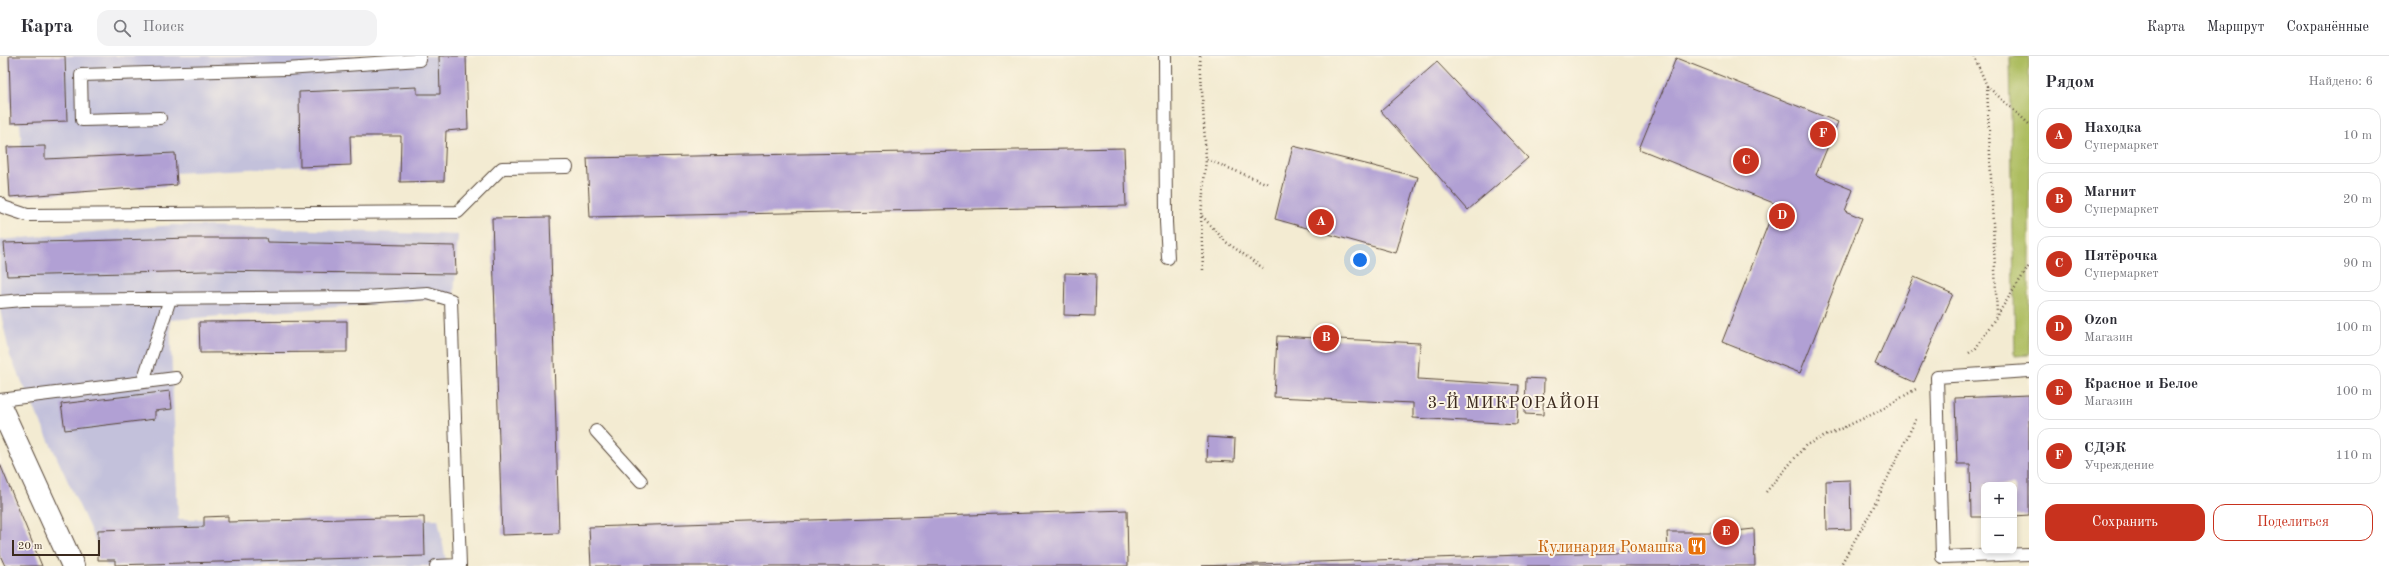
<!DOCTYPE html>
<html lang="ru">
<meta charset="utf-8">
<style>
:root{--surface:#fff;--page:#f2f2f3;--text:#2b2b33;--muted:#7c7c81;--line:#e1e1e2;--accent:#c8321e}
body{margin:0;font-family:"Old Standard TT",serif;background:var(--page);color:var(--text)}
.controls{position:absolute;right:12px;bottom:12px;display:grid;overflow:hidden;border-radius:8px;box-shadow:0 2px 6px #0003}
.controls button{width:36px;height:36px;display:grid;place-items:center;padding:0;border:0;border-bottom:1px solid var(--line);background:var(--surface);color:var(--text);font:20px sans-serif}
.scale{position:absolute;left:12px;bottom:10px;width:88px;box-sizing:border-box;padding-left:4px;border:2px solid #3b2a1e;border-top:0;font-size:11px;line-height:14px;white-space:nowrap;color:#3b2a1e;-webkit-text-stroke:3px #fcf5e5;paint-order:stroke}
.you{position:absolute;left:1360px;top:204px;width:14px;height:14px;margin:-10px;border:3px solid #fff;border-radius:50%;background:#1a73e8;box-shadow:0 0 0 6px #1a73e833}
.badge{display:grid;place-items:center;width:26px;height:26px;border-radius:50%;background:var(--accent);color:#fff;font-size:13px;font-weight:700}
.pin{position:absolute;translate:-50% -50%;border:2px solid #fff;box-shadow:0 1px 4px #0006}
.list{margin:0;padding:0;list-style:none}
h2{display:flex;justify-content:space-between;align-items:center;height:52px;margin:0;padding:0 16px;font-size:17px}
h2 small{font-size:13px;font-weight:400;color:var(--muted)}
.list li{display:grid;grid-template-columns:26px 1fr auto;gap:12px;align-items:center;box-sizing:border-box;height:56px;margin:0 8px 8px;padding:0 8px;border:1px solid var(--line);border-radius:12px}
.list b{display:block;font-size:15px;white-space:nowrap}
.list p{margin:0;font-size:13px;white-space:nowrap;color:var(--muted)}
.list em{font-size:13px;font-style:normal;color:var(--muted)}
.actions{display:flex;gap:8px;padding:12px 16px}
.actions a{flex:1;padding:9px 0;border:1px solid var(--accent);border-radius:12px;text-align:center;font-size:14px;color:var(--accent)}
.actions .main{background:var(--accent);color:#fff}
.icon{flex:none;width:22px;height:22px;fill:none;stroke:currentColor;stroke-width:2;stroke-linecap:round;stroke-linejoin:round}
.map{position:relative;flex:none;width:2029px;height:510px;overflow:hidden}
header{display:flex;align-items:center;gap:24px;box-sizing:border-box;height:56px;padding:0 20px;background:var(--surface);border-bottom:1px solid var(--line)}
header strong{font-size:19px}
nav{display:flex;gap:22px;margin-inline-start:auto;font-size:14px}
.search{width:280px;height:36px;background:var(--page);display:flex;align-items:center;gap:10px;box-sizing:border-box;padding:0 14px;border-radius:12px;color:var(--muted);font-size:15px}
main{display:flex}
aside{flex:1;background:var(--surface)}
.map>svg:first-child{display:block}
</style>
<header>
<strong>Карта</strong>
<div class="search"><svg class="icon" aria-label="search" viewBox="0 0 24 24"><circle cx="10" cy="10" r="6"/><path d="M15 15l6 6"/></svg>Поиск</div>
<nav><a>Карта</a><a>Маршрут</a><a>Сохранённые</a></nav>
</header>
<main>
<div class="map">
<svg width="2029" height="510" viewBox="0 0 2029 510">
<rect width="100%" height="100%" fill="#fcf5e5"/>
<filter id="ink" filterUnits="userSpaceOnUse"><feTurbulence type="fractalNoise" baseFrequency=".025" numOctaves="2"/><feDisplacementMap in="SourceGraphic" scale="8" xChannelSelector="R" yChannelSelector="G"/><feConvolveMatrix kernelMatrix="1 2 1 2 8 2 1 2 1" color-interpolation-filters="sRGB"/></filter>
<filter id="wash" filterUnits="userSpaceOnUse"><feTurbulence type="fractalNoise" baseFrequency=".012" numOctaves="4" result="noise"/><feDisplacementMap in="SourceGraphic" scale="16" xChannelSelector="R" yChannelSelector="G"/><feGaussianBlur stdDeviation="0.9" result="paint"/><feColorMatrix in="noise" values="0 0 0 0 0 0 0 0 0 0 0 0 0 0 0 0 0 1.4 0 .05"/><feComposite in="paint" operator="in"/></filter>
<g filter="url(#wash)">
<rect width="100%" height="100%" fill="#f3ebd2"/>
<path fill="#c3c1db" d="M15 0H446L447 47 325 60 304 110 24 125Z
M174 169 458 179 454 242 170 264 178 463H438L447 510H107L10 300 0 253V184Z"/>
<path fill="#adbd60" stroke="#74743f" d="M2029 0V299L2015 300 2010 1Z"/>
<g id="blocks">
<path fill="#b1a0d4" d="M9 0H65L67 65 11 67Z
M439 0H466L468 73 446 75 444 125 400 126 401 80H350L351 109 300 111 299 36 417 31V38H440Z
M1676 2 1838 66 1816 119 1853 134 1845 155 1862 162 1800 317 1722 286 1776 148 1639 93Z
M1437 6 1528 102 1468 154 1381 55Z
M45 90V103L175 97 177 129 10 141 7 91Z
M1293 90 1418 121 1396 197 1275 163Z
M1124 92 1126 150 590 161 587 102Z
M550 161 559 477 502 479 492 162Z
M191 182H266L267 186 455 190 456 218 206 215 7 220 4 187Z
M1065 217 1096 218 1095 260 1064 259Z
M1914 221 1953 238 1914 326 1875 308Z
M347 265V296L200 297 199 266Z
M1277 280 1420 287 1418 323 1519 329 1517 368 1413 362V347L1274 341Z
M1526 322 1544 323 1543 359 1525 358Z
M170 335 172 353 155 355V363L65 374 61 348Z
M2029 339V459L2014 460V429H1984V461H1971L1970 408H1957L1955 342Z
M1208 381 1235 383 1234 406 1207 405Z
M0 408 42 510H5L0 499Z
M1850 424 1851 473 1827 474 1826 425Z
M1127 454 1128 510H591L589 471Z
M228 460V466L424 461 425 500 115 509V504H98V474L204 471V461Z
M1754 473 1755 510H1201L1668 494 1667 476H1726Z"/>
</g>
</g>
<g filter="url(#ink)">
<use href="#blocks" fill-opacity="0" stroke="#574739" stroke-width="1"/>
<g fill="none" stroke-linecap="round" stroke-linejoin="round">
<g stroke="#574739" stroke-width="14">
<path id="lane" d="M1165 0 1166 166 1168 202
M160 62 82 64 81 19 286 13 420 4 419 0
M0 147 3 151 27 159 458 156 502 112 567 111
M0 246 23 244 364 241 428 237 451 244 460 510
M2029 315 1937 321 1942 501 2029 498
M143 325 170 243
M0 344 176 322
M596 375 641 425
M436 510 460 509"/>
</g>
<g stroke="#574739" stroke-width="24">
<path id="street" d="M0 350 73 510"/>
</g>
<path stroke="#574739" stroke-width="2.5" stroke-dasharray="1 3" stroke-linecap="butt" d="M1200 0 1206 103 1268 128
M1974 0 1987 30 2029 68
M1987 30 1997 259
M1202 160 1226 186 1263 212
M1203 214 1201 160 1206 103
M1969 297 1976 292 2029 210
M1766 436 1806 389 1875 357 1916 333
M1840 510 1871 456 1916 363"/>
<use href="#lane" stroke="#fff" stroke-width="12"/>
<use href="#street" stroke="#fff" stroke-width="22"/>
</g>
</g>
<defs>
<g id="restaurant-square" transform="scale(1)"><rect x="-9" y="-9" width="18" height="18" rx="4" fill="#e8710a" stroke="#fcf5e5"/><path d="M-5-6h1v4h1v-4h1v4h1v-4h1v5L-1.5 .5V6h-2V.5L-5-1ZM5-6V6H3V1.5H1.5Q1.5-4 5-6Z" fill="#fff"/></g>
</defs>
<g fill-rule="evenodd">
<use href="#restaurant-square" x="1697" y="490"/>
</g>
<g text-anchor="middle" stroke-width="4" stroke-linejoin="round" paint-order="stroke">
<g font-size="16" fill="#c56008" stroke="#fcf5e5" text-anchor="end">
<text x="1683" y="496">Кулинария Ромашка</text>
</g>
<g font-size="17" letter-spacing="1" fill="#3b2a1e" stroke="#fcf5e5">
<text x="1514" y="352">3-Й МИКРОРАЙОН</text>
</g>
</g>
</svg>
<div class="controls">
<button>+</button>
<button>−</button>
</div>
<div class="scale">20 m</div>
<div class="you"></div>
<div class="pin badge" style="left:1321px;top:166px">A</div>
<div class="pin badge" style="left:1326px;top:282px">B</div>
<div class="pin badge" style="left:1746px;top:105px">C</div>
<div class="pin badge" style="left:1782px;top:160px">D</div>
<div class="pin badge" style="left:1726px;top:476px">E</div>
<div class="pin badge" style="left:1823px;top:78px">F</div>
</div>
<aside>
<h2>Рядом<small>Найдено: 6</small></h2>
<ul class="list">
<li><span class="badge">A</span><div><b>Находка</b><p>Супермаркет</p></div><em>10 m</em></li>
<li><span class="badge">B</span><div><b>Магнит</b><p>Супермаркет</p></div><em>20 m</em></li>
<li><span class="badge">C</span><div><b>Пятёрочка</b><p>Супермаркет</p></div><em>90 m</em></li>
<li><span class="badge">D</span><div><b>Ozon</b><p>Магазин</p></div><em>100 m</em></li>
<li><span class="badge">E</span><div><b>Красное и Белое</b><p>Магазин</p></div><em>100 m</em></li>
<li><span class="badge">F</span><div><b>СДЭК</b><p>Учреждение</p></div><em>110 m</em></li>
</ul>
<div class="actions"><a class="main">Сохранить</a><a>Поделиться</a></div>
</aside>
</main>
